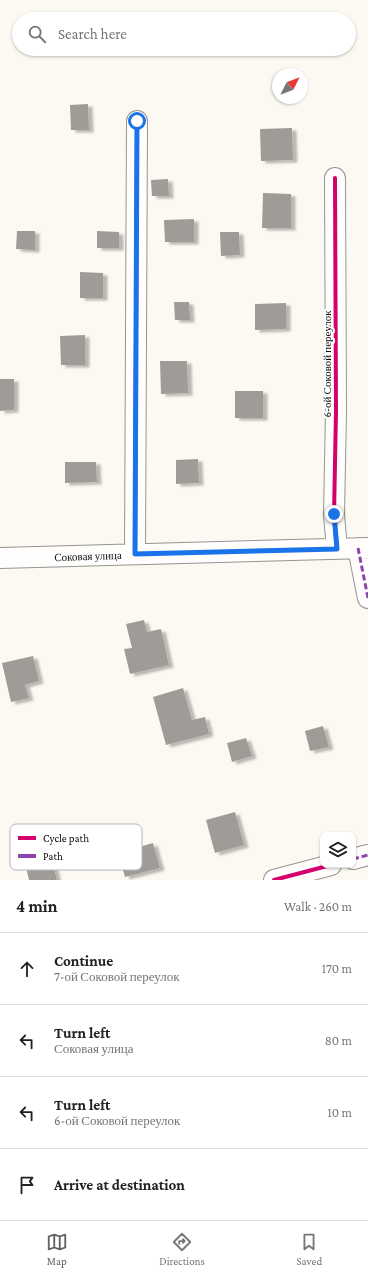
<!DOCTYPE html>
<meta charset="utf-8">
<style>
:root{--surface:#fff;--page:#f6f6f6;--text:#222;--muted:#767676;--line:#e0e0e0;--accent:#61605e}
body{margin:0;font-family:"Crimson Pro",serif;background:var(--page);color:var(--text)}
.controls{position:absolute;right:12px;bottom:12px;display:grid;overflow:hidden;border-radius:8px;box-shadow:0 1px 3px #0004}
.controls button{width:36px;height:36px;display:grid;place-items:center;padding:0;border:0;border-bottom:1px solid var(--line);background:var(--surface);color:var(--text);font:20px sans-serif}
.compass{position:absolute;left:272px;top:68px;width:36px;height:36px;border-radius:50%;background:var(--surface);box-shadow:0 1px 3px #0004;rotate:48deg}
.stop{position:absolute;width:12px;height:12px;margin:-9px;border:3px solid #1a73e8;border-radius:50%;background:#fff}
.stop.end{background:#1a73e8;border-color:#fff;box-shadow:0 1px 4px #0008}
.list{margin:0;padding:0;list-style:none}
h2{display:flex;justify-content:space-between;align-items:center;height:52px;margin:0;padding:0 16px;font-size:17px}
h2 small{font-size:13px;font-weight:400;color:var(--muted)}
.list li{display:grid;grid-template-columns:26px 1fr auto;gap:12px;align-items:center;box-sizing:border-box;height:72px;padding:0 16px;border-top:1px solid var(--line)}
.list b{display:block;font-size:15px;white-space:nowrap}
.list p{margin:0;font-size:13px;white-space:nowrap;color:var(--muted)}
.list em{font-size:13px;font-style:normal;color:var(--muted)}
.icon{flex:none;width:22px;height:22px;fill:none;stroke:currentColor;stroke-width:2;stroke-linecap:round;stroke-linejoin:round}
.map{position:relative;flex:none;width:368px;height:880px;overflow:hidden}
.search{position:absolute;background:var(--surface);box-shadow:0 1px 3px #0004;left:12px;right:12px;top:12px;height:44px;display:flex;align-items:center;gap:10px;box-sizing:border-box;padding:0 14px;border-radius:22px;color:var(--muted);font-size:15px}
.sheet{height:340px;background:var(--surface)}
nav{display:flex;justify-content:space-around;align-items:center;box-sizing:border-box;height:56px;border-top:1px solid var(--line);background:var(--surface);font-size:11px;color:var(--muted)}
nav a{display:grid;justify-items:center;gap:2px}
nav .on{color:var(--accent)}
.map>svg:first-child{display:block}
</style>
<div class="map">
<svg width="368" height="880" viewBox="0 0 368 880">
<defs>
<filter id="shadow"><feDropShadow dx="4.5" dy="2.5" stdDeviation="1" flood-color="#0004"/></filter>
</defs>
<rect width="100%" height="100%" fill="#fcf9f2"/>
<path fill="#9f9c98" filter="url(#shadow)" d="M88 104 89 130H71L70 105Z
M292 128 293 160 261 161 260 129Z
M168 179 169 196H152L151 180Z
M263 193 291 194V228H262Z
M194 219V242H165L164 220Z
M17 231H35V250L16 249Z
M97 231 119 232V248H97Z
M220 232H239L240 255 221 256Z
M80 272 103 273V298H80Z
M174 302H189L190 320H175Z
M286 303V329L255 330V304Z
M85 335V365H61L60 336Z
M160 361H187L188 393 161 394Z
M0 379H14V410L0 411Z
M235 391H263V418H235Z
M198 459 199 483 176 484V460Z
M65 462H96L97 482 65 483Z
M144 620 147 632 161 629 169 665 130 674 124 649 132 648 126 624Z
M33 656 39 681 25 685 29 698 11 702 2 663Z
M183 688 192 720 205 717 209 734 166 745 153 697Z
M323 726 329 747 310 751 305 731Z
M246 738 252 756 232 762 227 743Z
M235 812 244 845 215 853 206 820Z
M153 843 160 868 125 877 118 853Z
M52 860 57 880H29L26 867Z"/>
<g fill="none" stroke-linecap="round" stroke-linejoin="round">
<g stroke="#959491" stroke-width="22">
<path id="minor" d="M335 178 336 411 334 515 337 549
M358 548 368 598
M135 554 137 121
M0 558 368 548
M353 859 368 855
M274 880 331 865"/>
</g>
<use href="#minor" stroke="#fffefd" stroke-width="20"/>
<path stroke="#8e44ad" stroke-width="3" stroke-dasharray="6 3" stroke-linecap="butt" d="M358 548 368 598
M353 859 368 855"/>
<g stroke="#fff" stroke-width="6">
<path id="cycleway" d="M335 178 336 411 334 515 337 549
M135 554 137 121
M274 880 331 865"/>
</g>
<use href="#cycleway" stroke="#d6006c" stroke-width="4"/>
</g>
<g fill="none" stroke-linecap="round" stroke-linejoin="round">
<path stroke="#1a73e8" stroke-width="5" d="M137 121 135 554 337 549 334 514"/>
</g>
<g text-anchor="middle" stroke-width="4" stroke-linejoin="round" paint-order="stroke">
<g font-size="11" fill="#0e0e0e" stroke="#fff">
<text transform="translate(327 364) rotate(-90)" y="4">6-ой Соковой переулок</text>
<text transform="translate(88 556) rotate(-2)" y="4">Соковая улица</text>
</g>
</g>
<rect x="10" y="824" width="132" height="46" rx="6" fill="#fff" stroke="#b7b7b7" stroke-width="1"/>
<rect x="18" y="836" width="18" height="4" fill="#d6006c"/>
<rect x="18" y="854" width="18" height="4" fill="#8e44ad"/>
<g font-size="11" fill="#0e0e0e">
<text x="43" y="842">Cycle path</text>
<text x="43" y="860">Path</text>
</g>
</svg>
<div class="controls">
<button><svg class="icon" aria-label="layers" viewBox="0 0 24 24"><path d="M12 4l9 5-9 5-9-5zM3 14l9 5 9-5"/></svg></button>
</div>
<svg class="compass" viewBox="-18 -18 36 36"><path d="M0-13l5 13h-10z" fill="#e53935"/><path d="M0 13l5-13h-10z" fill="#767676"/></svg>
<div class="stop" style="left:137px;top:121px"></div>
<div class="stop end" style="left:334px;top:514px"></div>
<div class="search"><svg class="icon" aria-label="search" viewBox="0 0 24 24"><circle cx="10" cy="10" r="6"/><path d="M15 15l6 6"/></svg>Search here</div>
</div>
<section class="sheet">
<h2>4 min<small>Walk · 260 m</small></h2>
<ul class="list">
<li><svg class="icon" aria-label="ahead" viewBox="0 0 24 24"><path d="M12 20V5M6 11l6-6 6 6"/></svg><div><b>Continue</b><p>7-ой Соковой переулок</p></div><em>170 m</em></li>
<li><svg class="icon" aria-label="left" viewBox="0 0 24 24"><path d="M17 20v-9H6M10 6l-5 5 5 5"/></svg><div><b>Turn left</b><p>Соковая улица</p></div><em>80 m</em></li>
<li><svg class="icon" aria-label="left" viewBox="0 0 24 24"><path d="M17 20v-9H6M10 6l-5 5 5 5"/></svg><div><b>Turn left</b><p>6-ой Соковой переулок</p></div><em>10 m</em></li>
<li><svg class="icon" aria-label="arrive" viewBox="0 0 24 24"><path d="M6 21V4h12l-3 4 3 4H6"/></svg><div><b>Arrive at destination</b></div></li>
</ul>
</section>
<nav>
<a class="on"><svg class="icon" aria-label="map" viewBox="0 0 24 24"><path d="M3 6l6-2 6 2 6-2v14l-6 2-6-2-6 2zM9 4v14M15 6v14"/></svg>Map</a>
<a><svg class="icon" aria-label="directions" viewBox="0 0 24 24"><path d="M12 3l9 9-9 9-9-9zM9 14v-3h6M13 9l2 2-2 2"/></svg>Directions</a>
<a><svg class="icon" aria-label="saved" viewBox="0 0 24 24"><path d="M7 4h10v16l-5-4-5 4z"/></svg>Saved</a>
</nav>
